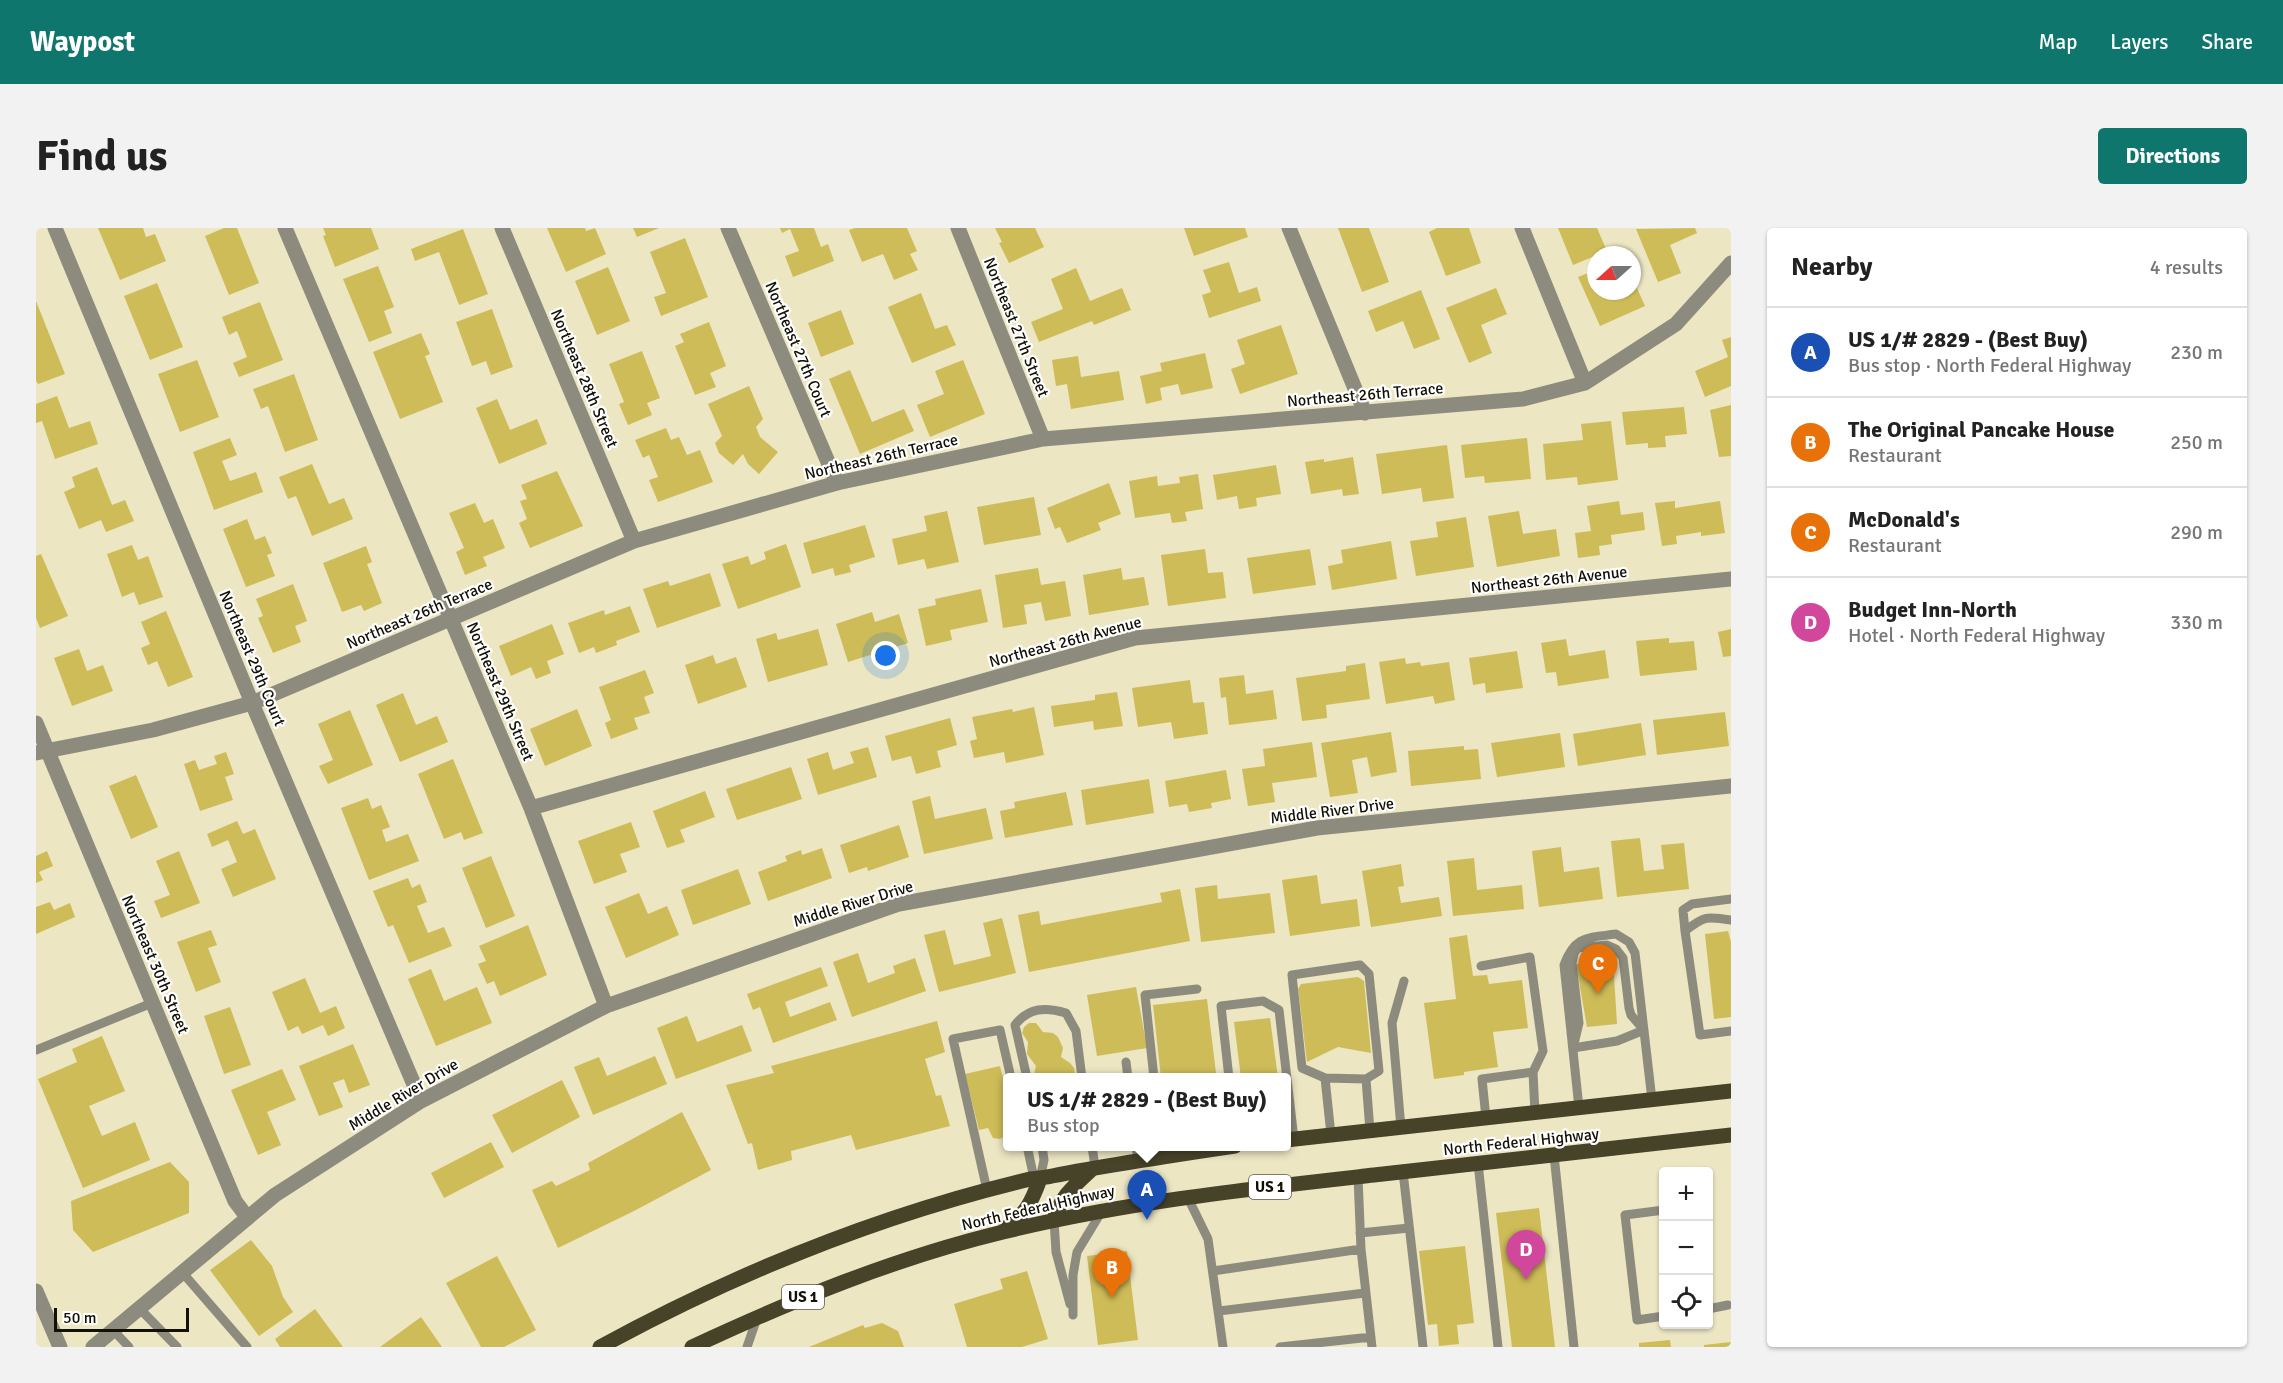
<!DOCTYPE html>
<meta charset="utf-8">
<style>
:root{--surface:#fff;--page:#f2f2f2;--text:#222;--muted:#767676;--line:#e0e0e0;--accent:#0f766e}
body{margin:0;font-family:Signika,sans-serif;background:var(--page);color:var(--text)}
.controls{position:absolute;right:18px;bottom:18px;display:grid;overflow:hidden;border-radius:6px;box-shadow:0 2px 4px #0004}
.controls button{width:54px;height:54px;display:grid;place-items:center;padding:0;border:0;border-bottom:2px solid var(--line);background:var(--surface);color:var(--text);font:30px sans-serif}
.compass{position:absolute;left:1551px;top:18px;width:54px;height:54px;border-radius:50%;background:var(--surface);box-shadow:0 2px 4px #0004;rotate:249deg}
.scale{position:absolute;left:18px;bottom:15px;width:135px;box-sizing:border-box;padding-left:6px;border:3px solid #131105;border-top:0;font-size:16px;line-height:21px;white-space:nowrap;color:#131105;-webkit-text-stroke:4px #fff;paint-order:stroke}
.you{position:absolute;left:850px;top:428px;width:21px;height:21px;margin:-15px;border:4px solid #fff;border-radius:50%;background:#1a73e8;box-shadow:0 0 0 9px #1a73e833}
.badge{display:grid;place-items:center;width:39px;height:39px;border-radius:50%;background:var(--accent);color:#fff;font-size:20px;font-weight:700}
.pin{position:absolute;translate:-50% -50px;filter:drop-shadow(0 2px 3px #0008)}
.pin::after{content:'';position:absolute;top:32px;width:21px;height:18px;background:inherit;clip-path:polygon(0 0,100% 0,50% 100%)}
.popup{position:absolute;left:967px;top:845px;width:288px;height:78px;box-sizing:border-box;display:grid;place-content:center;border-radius:6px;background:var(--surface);filter:drop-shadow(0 2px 4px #0005);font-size:20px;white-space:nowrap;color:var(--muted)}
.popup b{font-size:22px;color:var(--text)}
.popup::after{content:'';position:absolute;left:50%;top:100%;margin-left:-12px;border:12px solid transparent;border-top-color:var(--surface)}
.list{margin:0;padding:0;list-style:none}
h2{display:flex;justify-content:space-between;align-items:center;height:78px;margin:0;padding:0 24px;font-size:26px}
h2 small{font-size:20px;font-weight:400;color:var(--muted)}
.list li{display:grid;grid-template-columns:39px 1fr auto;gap:18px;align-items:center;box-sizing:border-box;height:90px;padding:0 24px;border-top:2px solid var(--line)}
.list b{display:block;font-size:22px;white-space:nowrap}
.list p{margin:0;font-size:20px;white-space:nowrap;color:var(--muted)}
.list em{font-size:20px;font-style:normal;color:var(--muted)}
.icon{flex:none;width:33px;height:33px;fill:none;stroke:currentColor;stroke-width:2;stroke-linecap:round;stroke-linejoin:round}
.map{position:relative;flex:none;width:1695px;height:1119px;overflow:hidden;border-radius:6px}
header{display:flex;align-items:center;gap:36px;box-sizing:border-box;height:84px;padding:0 30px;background:var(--accent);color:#fff}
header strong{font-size:28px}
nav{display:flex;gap:33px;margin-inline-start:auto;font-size:21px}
.intro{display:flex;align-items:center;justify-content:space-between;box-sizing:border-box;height:144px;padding:0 36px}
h1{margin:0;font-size:42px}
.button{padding:15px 27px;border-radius:6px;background:var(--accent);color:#fff;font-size:21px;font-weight:700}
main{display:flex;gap:36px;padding:0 36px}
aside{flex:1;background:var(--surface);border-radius:6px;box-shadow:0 2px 4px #0004}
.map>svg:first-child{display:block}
</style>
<header>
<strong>Waypost</strong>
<nav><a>Map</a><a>Layers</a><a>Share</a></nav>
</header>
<div class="intro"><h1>Find us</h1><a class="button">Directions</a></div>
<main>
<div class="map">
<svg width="1695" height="1119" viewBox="0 0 1695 1119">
<rect width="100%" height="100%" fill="#ece6c3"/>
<path fill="#cebc58" d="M62 0H107L110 9 119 6 130 33 84 52Z
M188 0H201L223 55 193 67 169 8Z
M287 0H335L343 21 299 39 287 8 290 7Z
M511 0H549L550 3 559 0 570 26 530 44Z
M597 0H623L601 9Z
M744 0H778L785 19 792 16 798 33 757 49 749 28 763 23 754 1 746 5Z
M819 0H871L881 23 874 26 882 42 858 52 847 26 826 34 813 2Z
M959 0H999L1008 19 973 35 963 15 966 14Z
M1148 0H1209L1212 9 1158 28Z
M1302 0H1333L1353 54 1326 64Z
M1401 0H1433L1445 35 1410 48 1393 4Z
M1522 0H1561L1571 23 1537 37Z
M1659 0 1661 5 1634 17 1645 45 1622 54 1600 1Z
M427 1 452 66 423 77 403 24 379 33 375 21Z
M649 10 672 69 625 88 618 69 630 65 614 24Z
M1193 34 1203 65 1221 59 1225 73 1173 90 1166 67 1175 64 1167 42Z
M342 38 358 79 348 83 356 105 333 114 307 51Z
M572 39 594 93 561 107 539 53Z
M1040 40 1054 73 1086 60 1095 82 1058 97 1056 93 1003 114 995 94 1027 81 1015 51Z
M1560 42V63H1596V49L1609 78 1564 98 1542 49Z
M121 55 147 119 114 132 88 68Z
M1460 60 1471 86 1445 97 1456 125 1433 135 1410 80Z
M1385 62 1404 111 1378 121 1367 93 1340 104 1332 83Z
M885 65 899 101 911 97 920 117 876 135 852 79Z
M0 73 29 146 2 156 0 153Z
M224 74 247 132 203 149 197 135 211 129 201 103 193 107 186 89Z
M456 81 477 139 455 147 450 133 436 138 420 94Z
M805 82 818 116 785 129 772 95Z
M673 94 690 138 674 145 680 159 659 167 639 118 648 114 644 106Z
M1245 97 1262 146 1204 166 1195 141 1209 136 1201 112Z
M385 105 394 126 389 128 407 174 364 191 337 124Z
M1695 109V158L1669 169 1659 143 1692 129 1686 112Z
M606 123 624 170 611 175 616 187 592 197 583 176 588 174 573 136Z
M1169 125 1177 160 1145 167 1142 156 1124 160 1126 172 1110 176 1104 148 1126 143 1124 135Z
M1042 128 1045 149 1083 143 1088 172 1035 181 1031 156 1020 158 1016 132Z
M161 132 183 189 144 204 122 146Z
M927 132 949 186 894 209 881 177 908 166 899 143Z
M814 142 836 194 868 181 878 203 824 226 793 151Z
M258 146 282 212 249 224 232 178 225 181 217 161Z
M713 158 727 191 720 199 724 209 742 224 723 246 712 236 707 226 697 237 683 225 679 215 686 208 672 176Z
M21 168 33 200 54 193 62 216 19 231 6 193 0 195V176Z
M461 171 474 202 501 191 511 216 463 236 440 180Z
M1695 177V228L1683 229 1674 182Z
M1648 179 1651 206 1629 208 1630 219 1612 220V215L1590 217 1586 184Z
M1575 193 1582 252 1542 257 1541 249 1510 252 1507 216 1547 212 1545 196Z
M630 200 635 212 643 209 651 227 664 222 677 254 622 274 613 252 622 249 613 227 607 230 599 212Z
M194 210 201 227 186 233 194 253 220 244 227 264 178 282 157 224Z
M1491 210 1495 251 1449 255 1448 248 1429 250 1425 217Z
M1411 217 1418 270 1387 274 1385 260 1346 266 1340 226Z
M1317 229 1323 266 1307 268 1306 261 1275 266 1269 234 1288 231V234Z
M276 236 293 276 308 270 317 291 276 308 260 268 252 271 243 249Z
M1240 237 1245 266 1220 270 1221 278 1203 281 1201 268 1181 272 1177 247Z
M61 239 76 277 89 272 98 293 70 304 65 292 43 301 28 264 39 259 36 249Z
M521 243 547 298 494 320 483 295 491 291 484 273 491 271 485 257Z
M1162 246 1167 281 1149 284 1151 293 1136 295 1134 285 1099 290 1093 253 1121 248 1122 258 1144 255 1143 249Z
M1073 255 1085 286 1062 295 1065 302 1031 315 1024 299 1019 301 1011 280Z
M998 269 1005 307 948 317 941 279Z
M1583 273 1585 287 1607 284 1609 302 1575 307 1576 316 1563 318 1564 327 1542 330 1539 305 1555 303 1551 278Z
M1639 273V280L1684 273 1689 305 1665 308V304L1640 308 1641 316 1626 318 1619 275Z
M439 275 448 295 457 291 469 320 447 329 451 338 429 347 420 324 428 320 413 285Z
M911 283 923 334 891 341 888 331 862 337 856 311 891 303 888 288Z
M1483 283 1487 306 1520 301 1524 328 1461 339 1452 288Z
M1430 289 1438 339 1380 348 1374 313 1402 309 1400 294Z
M211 291 219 312 229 308 236 325 231 327 239 348 210 359 187 301Z
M829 297 839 329 813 337 815 344 799 348 797 340 776 346 767 315Z
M1355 313 1361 351 1296 362 1292 338 1307 335 1305 322Z
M750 316 765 359 702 381 686 336 712 328 715 337 730 331 728 324Z
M96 317 102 332 112 328 127 369 103 377 98 364 86 369 71 326Z
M330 318 336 334 331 336 346 375 328 383 325 377 306 384 287 335Z
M1169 321 1172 345 1187 344 1190 370 1132 378 1125 327Z
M1274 321 1280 357 1217 366 1211 330Z
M5 326 32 388 4 400 0 390V328Z
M1002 340 1005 357 1029 353 1035 388 1009 393 1005 374 988 377 991 396 967 400 959 347Z
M1085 340 1087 352 1108 349 1113 377 1053 387 1047 347Z
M674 345 685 378 621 400 607 361 632 353 634 358Z
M257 356 271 393 259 398 265 414 237 425 222 390 227 388 220 371Z
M945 361 952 394 914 402 916 412 890 418 882 381 900 377 899 371Z
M594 378 604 404 580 413 581 417 560 425 558 419 543 425 532 395 568 382 569 387Z
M130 383 157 449 132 459 121 433 112 437 105 420 114 416 105 394Z
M836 384 839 394 863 386 872 415 812 434 800 396Z
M516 396 528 426 511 433 515 445 500 451 495 439 475 448 463 418Z
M782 401 792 437 732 454 720 411 740 405 742 412Z
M1695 401V428L1687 429 1682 404Z
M1633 410V415L1658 413 1661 442 1604 448 1600 413Z
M1530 411 1533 428 1569 422 1573 450 1522 458 1520 444 1510 445 1505 415Z
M43 421 51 443 67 437 77 463 36 478 18 430Z
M1481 423 1487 460 1450 465 1449 455 1437 457 1433 430Z
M677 427 680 436 700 429 711 459 662 476 649 437Z
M1369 430 1370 436 1384 434 1385 438 1413 434 1419 472 1399 476 1397 468 1350 476 1343 434Z
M1329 435 1334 471 1290 477 1291 490 1266 493 1260 450 1310 443V438Z
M609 442 618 465 608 469 614 485 598 490 602 501 575 511 569 495 575 492 563 459Z
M1208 447 1210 466 1237 462 1241 491 1193 497 1190 469 1185 470 1183 450Z
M1154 452 1157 475 1168 474 1172 506 1138 511 1135 494 1102 499 1096 460Z
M1081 464 1087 498 1058 502 1057 493 1018 499 1015 478 1059 472V467Z
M367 465 380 497 401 488 412 514 364 534 340 477Z
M998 479 1008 527 970 535 968 524 938 530 934 513 941 511 936 489 976 481 977 484Z
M541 481 556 518 509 538 494 501Z
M314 482 337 537 292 556 283 538 297 532 282 496Z
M1689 484 1693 518 1621 527 1617 492Z
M914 490 921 517 901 523 905 539 880 546 875 528 856 533 849 508Z
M1605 495 1610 527 1542 538 1537 506Z
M1355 504 1361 544 1335 549 1331 529 1316 532 1322 565 1294 569 1285 515Z
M1524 505 1529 539 1461 549 1455 515Z
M1276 514 1281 549 1236 555 1239 574 1212 578 1206 541 1229 538 1227 521Z
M1428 518V522L1442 521 1445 551 1375 558 1372 523Z
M832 519 841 549 782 567 771 531 792 524 797 542 818 535 814 524Z
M190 524 198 546 189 549 197 572 164 583 148 536 159 532 163 542 181 536 178 528Z
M417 531 447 605 428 612 425 604 408 611 382 546Z
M755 539 766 571 701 592 690 561Z
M1190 542 1195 571 1175 575 1176 580 1153 584 1151 576 1133 579 1129 553Z
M100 547 122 599 95 611 73 558Z
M1113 551 1118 585 1050 597 1045 562Z
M669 563 679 589 644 602 649 614 631 620 617 583Z
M1030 564 1037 597 969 610 964 583 979 580 978 574Z
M894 568 899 591 950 580 957 611 888 626 876 573Z
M332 570 336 581 345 577 354 599 346 602 350 614 372 606 383 633 333 652 305 580Z
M201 593 207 606 219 601 240 651 197 669 185 641 201 634 192 612 176 619 171 606Z
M595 594 604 619 584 626 591 644 558 656 542 613Z
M863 597 873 629 832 643 831 639 813 645 804 617Z
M1604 610 1608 643 1628 641 1625 617 1648 615 1653 661 1581 669 1575 613Z
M1525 619 1528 644 1563 639 1567 671 1503 679 1496 623Z
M786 620 796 650 732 673 722 644 751 633 749 628 765 622 766 627Z
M11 623 17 638 3 644 7 652 0 655V628Z
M143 623 164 675 125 690 118 673 134 667 120 633Z
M455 628 479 688 450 700 426 640Z
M1438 630 1441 662 1486 657 1488 681 1417 688 1411 633Z
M1365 636 1368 658 1362 659 1365 675 1403 669 1406 688 1335 699 1326 643Z
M702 641 715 676 657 697 645 662Z
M1281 647 1285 676 1321 671 1324 698 1254 708 1246 652Z
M372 650 376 660 384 656 391 674 381 678 392 705 408 699 416 718 373 735 357 697 352 699 337 663Z
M1181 657 1182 671 1234 665 1239 705 1165 714 1159 660Z
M1144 661 1154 713 993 744 982 687 1003 683 1005 697 1126 674 1124 665Z
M603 665 612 686 631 678 643 707 590 730 569 679Z
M14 674 18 682 34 675 39 689 0 706V679Z
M966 690 980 745 903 764 888 707 909 702 918 737 955 728 947 695Z
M492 697 511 747 464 768 458 753 451 756 442 736 450 733 443 718Z
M175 702 181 717 172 720 185 754 160 764 141 714Z
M1692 703 1695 714V789L1678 791 1669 706Z
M1431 707 1437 748 1451 747 1453 756 1486 752 1492 800 1457 804 1462 839 1428 844V847L1398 851 1388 775 1420 771 1413 710Z
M822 725 832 755 859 745 857 738 879 730 890 763 816 789 797 734Z
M1577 731 1581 796 1551 799 1540 736Z
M785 739 792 758 749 774 754 789 794 774 801 792 737 815 724 779 717 782 711 766Z
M395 741 408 773 441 759 456 795 400 818 372 751Z
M1322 749 1328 753 1335 825 1302 819 1271 834 1262 761 1265 756Z
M269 750 284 785 300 778 309 800 292 808 287 797 266 806 262 798 252 803 236 764Z
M1100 759 1111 820 1061 828 1051 767Z
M1171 771 1180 845 1125 850 1117 777Z
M194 779 215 837 188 846 168 788Z
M651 788 661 814 706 797 716 823 640 851 621 800Z
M1234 790 1242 850H1205L1198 794Z
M901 793 909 824 889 831 900 868 905 867 914 898 820 922 815 907 755 923 756 932 722 942 716 915 712 916 690 857 738 845 735 838Z
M993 795H1000L1007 804 1017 805 1022 809 1027 820 1025 829 1034 835 1038 840 1040 850H997L1000 838 991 826 992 814 986 805 988 799Z
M66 808 89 863 53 878 66 908 99 894 114 932 47 960 2 851 41 834 36 821Z
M317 816 334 857 313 865 308 851 297 855 307 879 283 888 263 838Z
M619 828 631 856 557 887 538 839 563 829 571 848Z
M964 838 972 870V895L968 896 969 908 964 911 957 910 952 900 943 902 929 846Z
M246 841 260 872 231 884 245 917 222 927 195 862Z
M526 852 544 889 476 925 456 887Z
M646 884 675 942 598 983 522 1020 496 962 516 953 520 958 554 942 552 935Z
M455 914 468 939 408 970 395 945Z
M134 934 153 954V985L57 1024 37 1002 35 973Z
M1503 980 1519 1119H1476L1460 985Z
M215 1012 236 1038 247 1069 257 1084 223 1108 174 1042Z
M1429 1018 1438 1095 1421 1097 1423 1116 1403 1118 1401 1096 1392 1097 1383 1023Z
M1091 1023 1102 1112 1062 1117 1051 1028Z
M461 1028 500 1102 468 1119H445L410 1055Z
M991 1043 1012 1111 986 1119H931L918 1076 967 1061 964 1051Z
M279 1081 307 1119H244L239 1111Z
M385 1089 406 1119H344Z
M846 1095 862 1103 868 1119H773L827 1097 829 1100Z
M1634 1112 1635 1119H1603V1115Z
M1695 1114V1119H1668V1117Z"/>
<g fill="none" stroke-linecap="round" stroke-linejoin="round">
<path stroke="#8d8b7d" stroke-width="9" d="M1695 692C1671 688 1668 688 1649 703L1664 807 1695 803
M1649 703 1647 682 1656 676 1695 671
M1571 717 1580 721 1587 730 1593 780 1595 787 1608 802 1581 813 1537 820 1543 795 1536 735 1538 725 1542 720Z
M1445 738 1494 729 1507 823 1497 844
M0 822 116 775
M1090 834 1092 850
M991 850 979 797C993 779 1010 779 1030 785L1040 803 1046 850
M1118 850 1109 767 1161 761
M1193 850 1185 778 1227 773 1243 782 1258 911
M1289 850 1266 840 1256 747 1324 737 1333 746 1343 843 1330 851
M1543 880 1528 737C1539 707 1552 710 1580 706L1593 714 1599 725 1616 872
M1450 890 1446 851 1497 844 1499 885
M1365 900 1356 795 1368 753
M1295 907 1289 850 1330 851 1334 903
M991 918 998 950
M1056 918 1059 939
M1100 918 1102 932
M1518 927 1538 1119
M1442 935 1462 1119
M1367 944 1387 1119
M1322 949 1325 1021 1336 1119
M1004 951 1008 932 1006 918
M951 962 917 811 964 802 975 850
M1151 968 1172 1011 1187 1119
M1628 982 1589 987 1601 1092 1628 1088
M1018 992 1020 1024 1034 1076
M1324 1005 1373 1000
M1177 1043 1325 1021
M146 1044 211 1119
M103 1080 141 1119
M1672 1081 1692 1077
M1183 1083 1329 1065
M1037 1087V1047L1041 1024 1066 983
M77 1102 93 1119
M711 1119 721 1090
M1244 1119 1335 1109"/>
<path stroke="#8d8b7d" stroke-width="15" d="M19 0 216 475 385 873
M249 0 495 580 570 778
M466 0 598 313
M692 0 801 255
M922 0 1007 211
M1253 0 1329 185
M1486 0 1549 155
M0 495 199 973 211 989
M0 525 117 502 216 475 598 313 801 255 1007 211 1487 171 1549 155 1640 96 1695 35
M495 580 1099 410 1695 351
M0 1063 24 1119
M57 1119 239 967 385 873 570 778 863 676 1281 600 1695 558"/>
<path stroke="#474329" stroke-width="15" d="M1250 912 1695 863
M1018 992C1024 969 1039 957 1056 941
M969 1001C990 985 995 976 1004 951
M564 1119C700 1045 843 987 994 951 1001 950 1008 950 1016 948 1077 936 1138 927 1199 918
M656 1119C757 1072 859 1030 967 1004 1090 974 1213 961 1338 947 1457 934 1576 920 1695 907"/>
</g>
<g text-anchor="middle" stroke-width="4.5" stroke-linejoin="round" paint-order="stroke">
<g fill="#fff" stroke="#5a5850" stroke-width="1.5">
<rect x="1213" y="947" width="42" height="24" rx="4.5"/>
<rect x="746" y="1057" width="42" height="24" rx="4.5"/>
</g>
<g font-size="15" font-weight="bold" fill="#131105">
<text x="1234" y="964">US 1</text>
<text x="767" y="1074">US 1</text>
</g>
<g font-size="16" fill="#131105" stroke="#fff">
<text transform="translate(981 99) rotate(68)" y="6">Northeast 27th Street</text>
<text transform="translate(763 121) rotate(67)" y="6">Northeast 27th Court</text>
<text transform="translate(549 150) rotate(67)" y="6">Northeast 28th Street</text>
<text transform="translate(1329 166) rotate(-5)" y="6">Northeast 26th Terrace</text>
<text transform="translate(845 228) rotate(-13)" y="6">Northeast 26th Terrace</text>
<text transform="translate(1513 351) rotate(-6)" y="6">Northeast 26th Avenue</text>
<text transform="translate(383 385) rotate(-23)" y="6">Northeast 26th Terrace</text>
<text transform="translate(1029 413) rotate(-15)" y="6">Northeast 26th Avenue</text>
<text transform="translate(217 430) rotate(67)" y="6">Northeast 29th Court</text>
<text transform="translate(465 463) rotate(67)" y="6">Northeast 29th Street</text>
<text transform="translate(1296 582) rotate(-7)" y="6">Middle River Drive</text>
<text transform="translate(817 675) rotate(-17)" y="6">Middle River Drive</text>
<text transform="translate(120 736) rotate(67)" y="6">Northeast 30th Street</text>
<text transform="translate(367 866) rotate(-31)" y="6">Middle River Drive</text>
<text transform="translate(1485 913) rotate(-6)" y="6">North Federal Highway</text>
<text transform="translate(1002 979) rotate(-13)" y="6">North Federal Highway</text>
</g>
</g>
</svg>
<div class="controls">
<button>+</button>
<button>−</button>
<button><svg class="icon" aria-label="locate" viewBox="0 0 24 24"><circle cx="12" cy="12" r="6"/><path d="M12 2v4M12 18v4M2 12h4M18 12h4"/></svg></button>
</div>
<svg class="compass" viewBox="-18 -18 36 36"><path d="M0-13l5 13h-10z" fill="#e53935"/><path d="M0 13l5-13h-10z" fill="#767676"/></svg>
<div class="scale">50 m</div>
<div class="you"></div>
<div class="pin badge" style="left:1111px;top:992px;background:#1a4fb4">A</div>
<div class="popup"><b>US 1/# 2829 - (Best Buy)</b>Bus stop</div>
<div class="pin badge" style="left:1076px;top:1070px;background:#e8710a">B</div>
<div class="pin badge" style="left:1562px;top:766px;background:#e8710a">C</div>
<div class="pin badge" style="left:1490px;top:1052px;background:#d1479c">D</div>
</div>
<aside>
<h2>Nearby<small>4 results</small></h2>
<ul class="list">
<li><span class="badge" style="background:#1a4fb4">A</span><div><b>US 1/# 2829 - (Best Buy)</b><p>Bus stop · North Federal Highway</p></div><em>230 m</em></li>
<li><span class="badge" style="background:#e8710a">B</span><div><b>The Original Pancake House</b><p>Restaurant</p></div><em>250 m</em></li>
<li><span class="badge" style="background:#e8710a">C</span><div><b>McDonald's</b><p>Restaurant</p></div><em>290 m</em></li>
<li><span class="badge" style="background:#d1479c">D</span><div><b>Budget Inn-North</b><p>Hotel · North Federal Highway</p></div><em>330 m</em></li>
</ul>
</aside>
</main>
